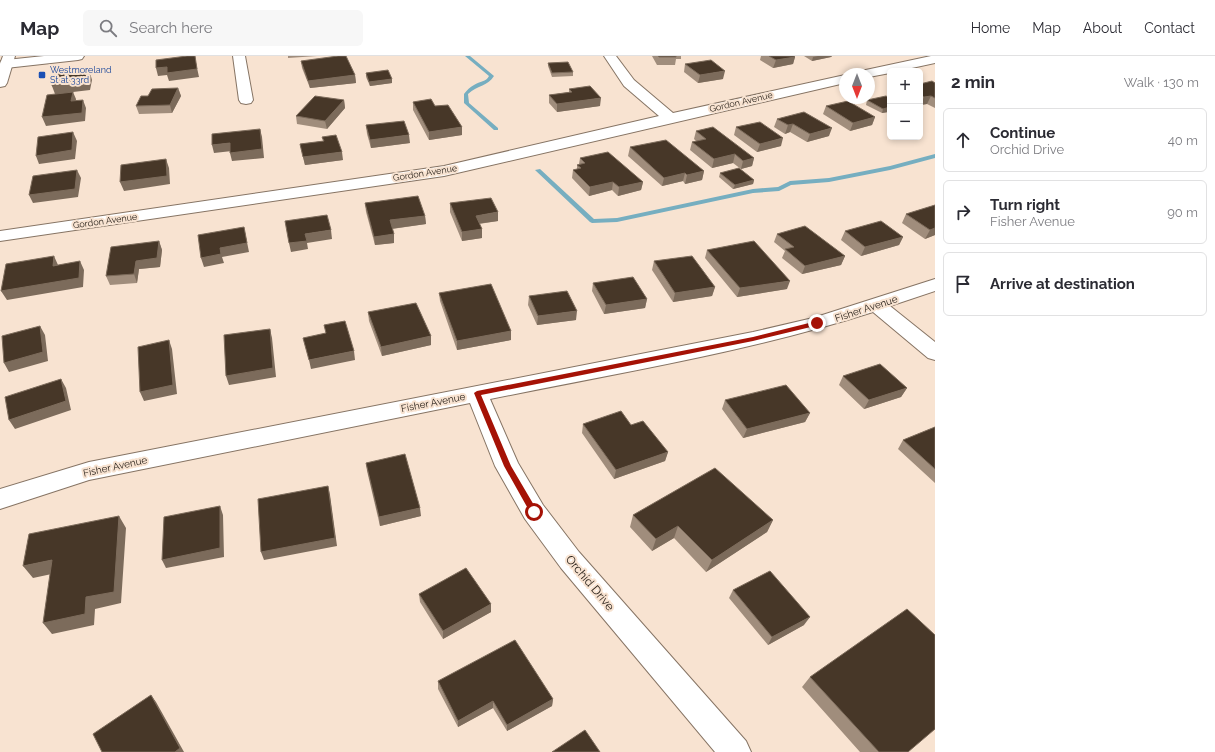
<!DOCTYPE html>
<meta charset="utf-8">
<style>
:root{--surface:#fff;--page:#f7f7f7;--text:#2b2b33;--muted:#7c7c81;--line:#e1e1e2}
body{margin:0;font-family:Raleway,sans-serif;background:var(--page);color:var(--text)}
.controls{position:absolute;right:12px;top:12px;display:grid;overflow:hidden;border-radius:6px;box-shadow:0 2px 6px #0003}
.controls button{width:36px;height:36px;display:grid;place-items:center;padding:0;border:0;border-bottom:1px solid var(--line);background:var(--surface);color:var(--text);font:20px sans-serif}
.compass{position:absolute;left:839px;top:12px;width:36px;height:36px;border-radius:50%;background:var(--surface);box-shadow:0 2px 6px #0003;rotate:180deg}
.stop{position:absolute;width:12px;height:12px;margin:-9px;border:3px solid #a51206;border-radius:50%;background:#fff}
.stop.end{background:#a51206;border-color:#fff;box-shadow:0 1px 4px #0008}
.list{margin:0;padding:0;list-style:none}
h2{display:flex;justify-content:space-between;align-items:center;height:52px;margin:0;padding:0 16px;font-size:17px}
h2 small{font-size:13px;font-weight:400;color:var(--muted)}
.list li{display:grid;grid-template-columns:26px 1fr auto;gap:12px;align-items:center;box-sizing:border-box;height:64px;margin:0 8px 8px;padding:0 8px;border:1px solid var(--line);border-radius:6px}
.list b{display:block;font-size:15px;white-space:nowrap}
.list p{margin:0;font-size:13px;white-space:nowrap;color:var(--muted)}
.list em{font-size:13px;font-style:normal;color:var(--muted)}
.icon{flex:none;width:22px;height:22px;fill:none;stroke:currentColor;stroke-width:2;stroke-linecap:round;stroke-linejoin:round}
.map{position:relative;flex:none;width:935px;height:696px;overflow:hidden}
header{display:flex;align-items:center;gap:24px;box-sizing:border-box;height:56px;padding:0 20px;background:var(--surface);border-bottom:1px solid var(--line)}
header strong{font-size:19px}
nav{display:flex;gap:22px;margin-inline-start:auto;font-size:14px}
.search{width:280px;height:36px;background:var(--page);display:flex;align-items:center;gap:10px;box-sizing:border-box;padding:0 14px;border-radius:6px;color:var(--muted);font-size:15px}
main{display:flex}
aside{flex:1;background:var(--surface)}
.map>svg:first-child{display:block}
</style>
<header>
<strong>Map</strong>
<div class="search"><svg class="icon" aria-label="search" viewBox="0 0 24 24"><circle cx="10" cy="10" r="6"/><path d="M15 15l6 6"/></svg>Search here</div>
<nav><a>Home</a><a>Map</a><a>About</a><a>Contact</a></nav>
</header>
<main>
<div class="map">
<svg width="935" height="696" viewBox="0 0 935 696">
<rect width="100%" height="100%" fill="#f8e3d1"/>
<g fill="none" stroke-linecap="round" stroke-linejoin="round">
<path fill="#76aec0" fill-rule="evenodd" d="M465 0H470L494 20C488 30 478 29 468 38L469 47 498 72V74H494L464 47V38C467 34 470 31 474 29 480 25 486 26 489 20Z
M935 98V102L890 114 829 126 791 129 779 135 753 137 617 166 592 167 590 166 535 114 540 113 594 163 617 162 753 133 778 131 790 125 829 122 890 110Z"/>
<g stroke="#867464" stroke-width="2">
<path id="minor" d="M44 0H84L82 3 78 4 6 12 0 9 1 5 6 4Z
M233 0H245L253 44 251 47 246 48 241 47 239 44Z
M604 0H616L634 24 673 57 845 19V27L444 120 0 185V175L444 110 659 60 624 30Z
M931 0H935V7L898 15H890V17L869 21V18H859L861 15Z
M935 223V235L890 250 935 286V304L928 302 873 256C749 296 618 317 490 343L518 407 543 449 579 496 746 685 751 696H715L561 512 525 463 495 410 470 347 89 424 0 453V433L89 406 753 276 813 262Z"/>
</g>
<g stroke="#867464" stroke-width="2">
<path id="secondary" d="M3 0H15L7 27 5 30 0 31V8Z"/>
</g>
<use href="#minor" fill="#fff" fill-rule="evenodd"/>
<use href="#secondary" fill="#fff" fill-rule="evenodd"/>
</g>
<path fill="#a08d7c" d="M288 0H317L288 2Z
M652 0H681V3H676L675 9H657Z
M760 0H794L795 1 793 8 773 12 760 4 761 0Z
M804 0H832L831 1 812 5Z
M301 5 355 19 356 27 310 32 302 12Z
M548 7 573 16V20L552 21 548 10Z
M685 8 723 23 698 27 684 16Z
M366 17 392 23V27L370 30 366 21Z
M935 27V52L927 48 920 49V28Z
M178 32 181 40 172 57 139 58 136 50 148 40Z
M569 33 600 50 557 56 549 47V39L569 36Z
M890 42V57L888 56 882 57 866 49 867 44Z
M344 44 345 52 327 73 297 68 296 60Z
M413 46 435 50 462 71V79L429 84 413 54Z
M826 50 875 61 872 69 850 75 823 58Z
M777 63 829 80 807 86 790 76 785 78 774 71Z
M366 69 410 87 371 92 367 78Z
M736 71 781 90 757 96 734 79Z
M696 75 754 102 752 110 741 113 733 107 712 112 690 94 692 86 696 85 694 83Z
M322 81 343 104 305 109 300 88 323 85Z
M630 91 704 115 702 124 685 128 683 125 662 130 628 100Z
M580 102 643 126 641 134 618 140 612 134 589 140 572 122 573 114 577 113V109L579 108Z
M720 117 754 124 753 128 733 133 719 121Z
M365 147 425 160 426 168 392 173 394 178V187L375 189 366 156Z
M450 147 498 165 479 168 482 173V182L462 185 450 156Z
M935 149V179L925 183 902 167 906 158Z
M845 175 903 181 899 189 861 200 841 184Z
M777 178 845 200 841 209 802 218 782 202 785 195 774 186Z
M159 185 162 194 160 211 139 213 137 227 110 229 106 220Z
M707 194 787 233 737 241 705 202Z
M654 205 715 231 712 240 673 246 652 214Z
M593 227 647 243 645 252 604 258 592 235Z
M439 237 511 275V284L457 294 440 245Z
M529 240 576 264 537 269 528 249Z
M368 256 431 280V289L382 300 369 265Z
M843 320 907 332 901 341 864 353 839 329Z
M725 344 810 357 805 366 743 382 722 353Z
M583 368 668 396 665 405 614 423 582 377Z
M935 371V427L898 393 903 384Z
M366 407 421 460 380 470 367 415Z
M633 459 773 464 767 476 706 516 674 482 652 495 630 471Z
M733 534 804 569 768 589 729 542Z
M419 538 491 548V556L443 583 420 546Z
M810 621 908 696H860L802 631Z
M438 625 553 643 552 650 507 675 493 652 458 671 438 633Z"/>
<path fill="#7c6b5b" d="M195 0 196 7 199 21 169 25 167 19 158 20 156 12Z
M818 0H832L831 1 812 5 813 1Z
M795 1 793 8 773 12 776 4Z
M80 12 83 20 79 18Z
M725 15 723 23 698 27 700 19Z
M90 17 92 24 90 34 73 36 76 43 75 53 55 38 52 30Z
M355 19 356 27 310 32 308 25Z
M392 23V27L370 30 369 26Z
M178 32 181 40 172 57 170 49Z
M931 40 927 48 920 49 924 41Z
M601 42 600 50 557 56V48Z
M83 44 86 52 85 65 46 70 42 61Z
M344 44 345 52 327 73 325 65Z
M890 51 888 56 882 57 883 53Z
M875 61 872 69 850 75 853 67Z
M793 68 790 76 785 78 788 69Z
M462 71V79L429 84V76Z
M832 72 829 80 807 86 810 78Z
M260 73 262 81 264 102 232 105 230 97Z
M73 76 77 85 75 103 39 108 36 100Z
M409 79 410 87 371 92 370 84Z
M783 82 781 90 757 96 760 88Z
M230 87 232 95 214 97 212 89Z
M342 96 343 104 305 109 303 101Z
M735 98 733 107 712 112 714 103Z
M754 102 752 110 741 113 743 105Z
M166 103 169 112 170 128 124 135 120 126Z
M77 114 81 122 78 141 33 147 29 139Z
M704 115 702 124 685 128 687 119Z
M685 117 683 125 662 130 664 122Z
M754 124 753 128 733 133 735 129Z
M613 126 612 134 589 140 590 131Z
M643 126 641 134 618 140 619 131Z
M498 156V165L476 168V160Z
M425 160 426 168 390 173V164Z
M244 171 249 196 222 201 224 207 204 211 201 202 220 192Z
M935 172V179L925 183 930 174Z
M482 173V182L462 185V176Z
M331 174 332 183 307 187 308 193 291 196 289 187 305 178Z
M394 178V187L375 189 374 181Z
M903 181 899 189 861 200 865 191Z
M159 185 162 194 160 211 139 213 137 227 134 218 136 205Z
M54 200 58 209 53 210Z
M845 200 841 209 802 218 805 210Z
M80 205 84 214 83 231 7 244 1 235Z
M790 225 787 233 737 241 740 232Z
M715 231 712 240 673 246 675 237Z
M647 243 645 252 604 258 606 249Z
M577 255 576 264 537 269 538 260Z
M40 270 45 279 48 305 9 316 4 307Z
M270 273 272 282 276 321 229 329 226 320Z
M511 275V284L457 294V285Z
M431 280V289L382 300 381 291Z
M169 284 172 293 177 338 144 345 140 336Z
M354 295 355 304 311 313 309 304Z
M61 323 66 332 71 354 15 373 9 364Z
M907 332 901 341 864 353 869 344Z
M810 357 805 366 743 382 747 373Z
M668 396 665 405 614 423 616 414Z
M328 430 330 439 337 490 264 504 261 496Z
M220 450 223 459 224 501 166 512 162 504Z
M420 452 421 460 380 470 379 461Z
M119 460 126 472 121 547 95 553 94 569 52 578 43 567 86 541Z
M773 464 767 476 706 516 712 504Z
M678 470 674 482 652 495 656 483Z
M52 504 61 516 33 522 23 510Z
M491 548V556L443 583V575Z
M810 561 804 569 768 589 772 581Z
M151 639 156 646 184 696H175Z
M553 643 552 650 507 675V669Z
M493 645V652L458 671V665Z"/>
<path fill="#473728" stroke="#7c6b5b" d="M187 0H195L197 13 167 17V11L156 12V4Z
M338 0H346L355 19 308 25 301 5Z
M658 0H676V1H659Z
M769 0H794L795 1 776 4Z
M711 4 725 15 700 19 685 8Z
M568 6 573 16 552 17 548 7Z
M80 12 79 18 90 17 88 26 52 30 56 14Z
M388 14 392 23 369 26 366 17Z
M932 25 935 27V42L931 40 924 41 920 39V28Z
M590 30 601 42 557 48 549 39 572 36 569 33Z
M178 32 170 49 136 50 141 40H148L152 33Z
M73 36 71 45 83 44 82 57 42 61 47 39Z
M315 40 344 44 325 65 296 60Z
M886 40 890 42V51L883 53 867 44Z
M431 43 435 50 448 49 462 71 429 76 413 46Z
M848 45 875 61 853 67 826 50Z
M804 56 832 72 810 78 793 68 788 69 777 63Z
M404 65 409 79 370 84 366 69Z
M760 66 783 82 760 88 736 71Z
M713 71 754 102 743 105 735 98 714 103 692 86 706 83 696 75Z
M260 73 262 93 230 97V87L212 89V78Z
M73 76 72 94 36 100 38 81Z
M336 79 342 96 303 101 300 88 324 85 322 81Z
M666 84 704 115 687 119 685 117 664 122 630 91Z
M608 96 643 126 619 131 613 126 590 131 573 114 581 112 577 109 585 107 580 102Z
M166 103 167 120 120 126 121 109Z
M739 112 754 124 735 129 720 117Z
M77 114 75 133 29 139 33 120Z
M418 140 425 160 390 164 394 178 374 181 365 147Z
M491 142 498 156 476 160 482 173 462 176 450 147Z
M935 149V172L930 174 906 158Z
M327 159 331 174 305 178 307 185 289 187 285 165Z
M881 165 903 181 865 191 845 175Z
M805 170 845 200 805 210 785 193 794 191 777 178Z
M244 171 247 187 220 192 221 198 201 202 198 179Z
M159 185 157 202 136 205 134 218 106 220 111 191Z
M754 185 790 225 740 232 707 194Z
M54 200 53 210 80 205 79 222 1 235 6 208Z
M692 200 715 231 675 237 654 205Z
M633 221 647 243 606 249 593 227Z
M491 228 511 275 457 285 439 237Z
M567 235 577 255 538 260 529 240Z
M416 247 431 280 381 291 368 256Z
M345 265 354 295 309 304 303 282 326 277 324 269Z
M40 270 43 296 4 307 2 280Z
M270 273 273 312 226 320 224 279Z
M169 284 173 329 140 336 138 291Z
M880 308 907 332 869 344 843 320Z
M61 323 66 345 9 364 5 341Z
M786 329 810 357 747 373 725 344Z
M621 355 631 369 643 365 668 396 616 414 583 368Z
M935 371V413L903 384Z
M405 398 420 452 379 461 366 407Z
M715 412 773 464 712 504 678 470 656 483 633 459Z
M328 430 335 482 261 496 258 443Z
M220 450V492L162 504 164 461Z
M119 460 114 536 86 541 85 558 43 567 52 504 23 510 29 478Z
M466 512 491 548 443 575 419 538Z
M770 515 810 561 772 581 733 534Z
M907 553 935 579V673L908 696H879L810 621Z
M515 584 553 643 507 669 493 645 458 665 438 625Z
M151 639 180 692 175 696H102L93 678Z
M585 674 600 696H552Z"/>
<path fill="#a51206" d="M817 265 820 267 819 269 753 285 481 339 511 410 538 456 534 459 531 458 504 410 474 337 477 335 753 281Z"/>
<rect fill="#1a4fb4" stroke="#f8e3d1" stroke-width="1.5" x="38" y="15" width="8" height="8" rx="2"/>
<g text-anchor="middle" stroke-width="4" stroke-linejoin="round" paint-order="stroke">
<g font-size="9" fill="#164399" stroke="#f8e3d1" text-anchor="start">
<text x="50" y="17">Westmoreland<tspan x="50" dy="10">St at 33rd</tspan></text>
</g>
<g font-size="9" fill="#251e17" stroke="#f8e3d1">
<text transform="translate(741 46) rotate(-13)" y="3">Gordon Avenue</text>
<text transform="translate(425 117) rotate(-9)" y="3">Gordon Avenue</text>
<text transform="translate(105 165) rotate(-8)" y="3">Gordon Avenue</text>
</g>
<g font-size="10" fill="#251e17" stroke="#f8e3d1">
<text transform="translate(866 252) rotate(-18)" y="4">Fisher Avenue</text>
<text transform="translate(433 346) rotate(-11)" y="4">Fisher Avenue</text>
<text transform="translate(115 410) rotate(-12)" y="4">Fisher Avenue</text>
</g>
<g font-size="12" fill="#251e17" stroke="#f8e3d1">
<text transform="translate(590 527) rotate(50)" y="4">Orchid Drive</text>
</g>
</g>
</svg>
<div class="controls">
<button>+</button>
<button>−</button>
</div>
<svg class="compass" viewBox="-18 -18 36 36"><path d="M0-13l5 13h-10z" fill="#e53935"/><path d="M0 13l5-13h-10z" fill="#7c7c81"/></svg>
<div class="stop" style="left:534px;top:456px"></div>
<div class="stop end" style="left:817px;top:267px"></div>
</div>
<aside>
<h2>2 min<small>Walk · 130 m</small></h2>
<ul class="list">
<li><svg class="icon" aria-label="ahead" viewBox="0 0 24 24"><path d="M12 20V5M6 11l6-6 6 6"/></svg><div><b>Continue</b><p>Orchid Drive</p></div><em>40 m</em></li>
<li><svg class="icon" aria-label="right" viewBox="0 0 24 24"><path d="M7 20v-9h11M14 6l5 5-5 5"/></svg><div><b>Turn right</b><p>Fisher Avenue</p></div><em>90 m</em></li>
<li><svg class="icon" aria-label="arrive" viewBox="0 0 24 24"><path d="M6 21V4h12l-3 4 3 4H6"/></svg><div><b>Arrive at destination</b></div></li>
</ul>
</aside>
</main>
